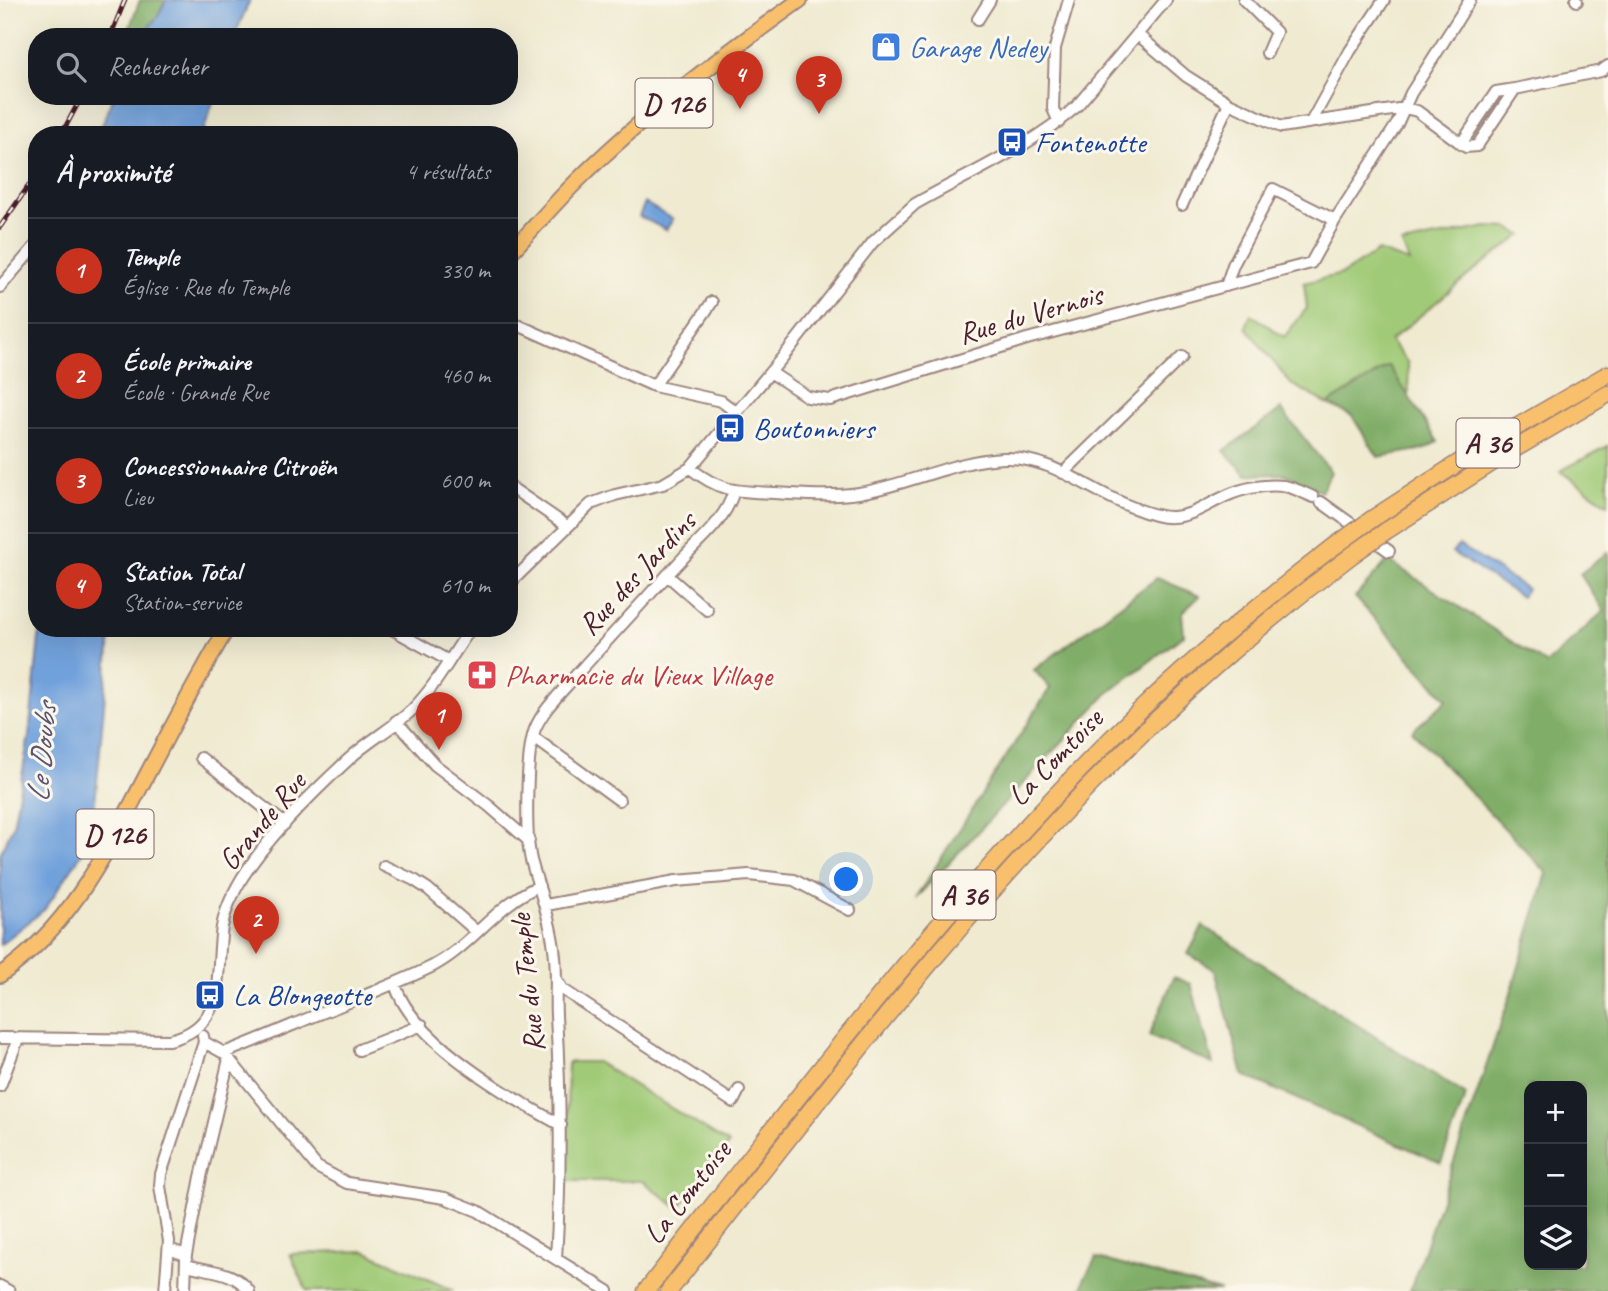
<!DOCTYPE html>
<html lang="fr">
<meta charset="utf-8">
<style>
:root{--surface:#171b24;--page:#20242c;--text:#f1f3f6;--muted:#9ea1a6;--line:#363941;--accent:#c8321e}
body{margin:0;font-family:Caveat,sans-serif;background:var(--page);color:var(--text)}
.controls{position:absolute;right:21px;bottom:21px;display:grid;overflow:hidden;border-radius:14px;box-shadow:0 7px 28px #0002}
.controls button{width:63px;height:63px;display:grid;place-items:center;padding:0;border:0;border-bottom:2px solid var(--line);background:var(--surface);color:var(--text);font:35px sans-serif}
.you{position:absolute;left:847px;top:880px;width:24px;height:24px;margin:-18px;border:5px solid #fff;border-radius:50%;background:#1a73e8;box-shadow:0 0 0 10px #1a73e833}
.badge{display:grid;place-items:center;width:46px;height:46px;border-radius:50%;background:var(--accent);color:#fff;font-size:23px;font-weight:700}
.pin{position:absolute;translate:-50% -58px;filter:drop-shadow(0 2px 4px #0008)}
.pin::after{content:'';position:absolute;top:37px;width:24px;height:21px;background:inherit;clip-path:polygon(0 0,100% 0,50% 100%)}
.list{margin:0;padding:0;list-style:none}
h2{display:flex;justify-content:space-between;align-items:center;height:91px;margin:0;padding:0 28px;font-size:30px}
h2 small{font-size:23px;font-weight:400;color:var(--muted)}
.list li{display:grid;grid-template-columns:46px 1fr auto;gap:21px;align-items:center;box-sizing:border-box;height:105px;padding:0 28px;border-top:2px solid var(--line)}
.list b{display:block;font-size:26px;white-space:nowrap}
.list p{margin:0;font-size:23px;white-space:nowrap;color:var(--muted)}
.list em{font-size:23px;font-style:normal;color:var(--muted)}
.icon{flex:none;width:38px;height:38px;fill:none;stroke:currentColor;stroke-width:2;stroke-linecap:round;stroke-linejoin:round}
.map{position:relative;flex:none;width:1608px;height:1291px;overflow:hidden}
.search{position:absolute;background:var(--surface);box-shadow:0 7px 28px #0002;left:28px;top:28px;width:490px;height:77px;display:flex;align-items:center;gap:18px;box-sizing:border-box;padding:0 24px;border-radius:28px;color:var(--muted);font-size:26px}
.panel{position:absolute;background:var(--surface);box-shadow:0 7px 28px #0002;left:28px;top:126px;width:490px;height:511px;border-radius:28px}
.map>svg:first-child{display:block}
</style>
<div class="map">
<svg width="1608" height="1291" viewBox="0 0 1608 1291">
<rect width="100%" height="100%" fill="#fbf7ec"/>
<filter id="ink" filterUnits="userSpaceOnUse"><feTurbulence type="fractalNoise" baseFrequency=".0143" numOctaves="2"/><feDisplacementMap in="SourceGraphic" scale="14" xChannelSelector="R" yChannelSelector="G"/><feConvolveMatrix kernelMatrix="1 2 1 2 8 2 1 2 1" color-interpolation-filters="sRGB"/></filter>
<filter id="wash" filterUnits="userSpaceOnUse"><feTurbulence type="fractalNoise" baseFrequency=".00686" numOctaves="4" result="noise"/><feDisplacementMap in="SourceGraphic" scale="28" xChannelSelector="R" yChannelSelector="G"/><feGaussianBlur stdDeviation="1.57" result="paint"/><feColorMatrix in="noise" values="0 0 0 0 0 0 0 0 0 0 0 0 0 0 0 0 0 1.4 0 .05"/><feComposite in="paint" operator="in"/></filter>
<g filter="url(#wash)">
<rect width="100%" height="100%" fill="#efead0"/>
<path fill="#a0ca77" stroke="#757451" stroke-width="2" d="M1486 227 1509 228 1522 235 1481 265 1390 341 1408 363 1409 397 1388 366 1328 404 1291 384 1246 327 1251 314 1284 337 1307 308 1304 283 1342 274 1378 251 1409 262 1402 244Z
M1608 446V504L1560 471Z
M568 1062H597L729 1144 678 1208 643 1181H566Z
M365 1251 454 1291H307L290 1254Z"/>
<path fill="#80ae68" stroke="#65664a" stroke-width="2" fill-rule="evenodd" d="M140 0H166L158 16 141 37H133L129 29Z
M1389 366 1438 442 1425 449 1378 457 1352 416 1328 404Z
M1281 409 1331 472 1321 492 1285 474 1247 475 1224 451Z
M1608 552V1291H1410L1511 993 1547 873 1412 731 1447 700 1355 597 1388 560 1546 664 1604 611 1580 574ZM1529 1086H1582V1265H1529Z
M1157 578 1200 596 1182 613 1184 635 1107 694 915 899 1050 688 1034 670Z
M1203 926 1466 1095 1441 1163 1243 1075 1215 970 1188 954Z
M1174 977 1191 984 1213 1064 1149 1036Z
M1096 1258 1220 1291H1082L1084 1279Z"/>
<path fill="#71a1db" stroke="#5e6083" stroke-width="2" d="M166 0H250L234 37H141L158 16Z
M114 96H215L202 135H98Z
M645 203 673 219 666 230 639 216Z
M1459 545 1527 589 1521 597 1452 552Z
M40 628H111L96 793 90 841 45 909 0 945V854L13 826 29 736Z"/>
</g>
<g filter="url(#ink)">
<g fill="none" stroke-linecap="round" stroke-linejoin="round">
<g stroke="#9c847e" stroke-width="14">
<path id="minor" d="M1244 0 1276 32 1267 53
M1576 0 1577 1
M978 19 990 0
M1137 34 1186 76 1229 103 1281 127 1405 108 1417 111 1466 147 1477 146 1515 89 1601 71 1608 66
M1059 122 1053 109 1055 48 1069 0
M1311 122 1350 51 1384 0
M1461 144 1496 92 1515 89
M1182 205 1229 103
M1226 286 1233 265 1273 189 1335 220
M0 287 37 244
M712 302 654 386 721 401 736 412
M509 321 654 386
M770 372 808 397 830 400 1027 339 1311 263 1335 220 1397 124 1411 93 1470 0
M690 468C722 493 736 491 774 493 803 495 831 497 859 493 908 485 955 460 1004 458 1053 456 1093 494 1137 509 1148 513 1161 518 1173 517 1193 516 1208 504 1226 496 1243 488 1265 484 1284 486 1293 487 1304 493 1313 497
M1063 473 1182 357
M509 486 567 526
M1321 502 1389 551
M667 575 707 610
M509 584 591 504 615 495 663 484 690 468 787 352 873 242 915 204C970 173 1028 148 1076 107L1166 0
M390 628 449 661
M396 721 435 765 489 806 529 841
M533 737 619 800
M201 758 285 824
M384 866 414 880 428 889 477 932
M546 905 676 881 749 875 794 880 850 910
M557 981 562 989 733 1102 739 1090
M395 984C411 1040 511 1098 561 1125
M0 1038 169 1040C228 1027 215 974 222 927 225 909 233 893 242 878 269 835 312 793 349 759 368 741 393 728 412 710 436 686 452 655 471 628
M204 1042 224 1053 317 1167 347 1183 445 1198 478 1211 608 1291
M359 1050 422 1025
M224 1053C268 1036 310 1017 354 1000 380 989 407 979 433 966 474 944 496 904 539 886
M0 1086 18 1039
M169 1249 186 1255 201 1177 229 1059
M556 1259C561 1177 561 1097 556 1016 555 996 557 977 555 957 552 923 540 893 531 860 525 835 526 752 535 729 543 709 563 691 577 674 612 635 648 596 684 557 704 536 725 520 734 491
M187 1265C211 1272 234 1270 249 1291
M0 1286 9 1291
M165 1291 169 1241 160 1186 161 1174 204 1042 203 1036
M185 1291 186 1259"/>
</g>
<g stroke="#9c847e" stroke-width="18">
<path id="major" d="M509 254C531 231 552 206 575 183 643 115 722 56 800 0
M0 975C75 924 111 842 152 765 176 719 201 673 227 628"/>
</g>
<g stroke="#9c847e" stroke-width="19">
<path id="highway" d="M1372 519 1489 443 1608 374
M1386 531 1501 457 1608 394
M646 1291C801 1093 953 891 1135 715 1197 655 1264 600 1332 548
M669 1291C811 1110 950 925 1113 762 1188 687 1268 618 1352 555"/>
</g>
<use href="#minor" stroke="#fff" stroke-width="10"/>
<use href="#major" stroke="#f8bf6c" stroke-width="14"/>
<use href="#highway" stroke="#f8bf6c" stroke-width="16"/>
<g stroke="#4a1f2b" stroke-width="5">
<path id="rail" d="M110 37 125 0
M61 135 82 96
M0 227 37 174"/>
</g>
<use href="#rail" stroke="#fbf7ec" stroke-width="2.5" stroke-dasharray="8" stroke-linecap="butt"/>
<g stroke="#9c847e" stroke-width="19" stroke-linecap="butt">
<path id="highway-bridge" d="M1332 548 1372 519
M1352 555 1386 531"/>
</g>
<use href="#highway-bridge" stroke="#f8bf6c" stroke-width="16"/>
</g>
</g>
<defs>
<g id="shop-square" transform="scale(1.575)"><rect x="-9" y="-9" width="18" height="18" rx="4" fill="#3f7fe0" stroke="#fbf7ec"/><path d="M-5-2.5h2.3a2.7 3.5 0 0 1 5.4 0H5L5.5 6h-11ZM-1.5-2.5h3a1.5 2.3 0 0 0-3 0Z" fill="#fff"/></g>
<g id="bus-square" transform="scale(1.575)"><rect x="-9" y="-9" width="18" height="18" rx="4" fill="#1a4fb4" stroke="#fbf7ec"/><path d="M-5-6H5V4H4V6H2V4H-2V6H-4V4H-5ZM-3.5-4V0h7V-4ZM-3.5 1.2v1.5H-2V1.2ZM2 1.2v1.5H3.5V1.2Z" fill="#fff"/></g>
<g id="pharmacy-square" transform="scale(1.575)"><rect x="-9" y="-9" width="18" height="18" rx="4" fill="#e0444e" stroke="#fbf7ec"/><path d="M-2-6h4v4h4v4h-4v4h-4v-4h-4v-4h4Z" fill="#fff"/></g>
</defs>
<g fill-rule="evenodd">
<use href="#shop-square" x="886" y="47"/>
<use href="#bus-square" x="1012" y="142"/>
<use href="#bus-square" x="730" y="428"/>
<use href="#pharmacy-square" x="482" y="675"/>
<use href="#bus-square" x="210" y="995"/>
</g>
<g text-anchor="middle" stroke-width="6" stroke-linejoin="round" paint-order="stroke">
<g fill="#fbf7ec" stroke="#7f6065" stroke-width="2">
<rect x="635.5" y="78.5" width="77" height="49" rx="5"/>
<rect x="1456.5" y="418.5" width="63" height="49" rx="5"/>
<rect x="76.5" y="809.5" width="77" height="49" rx="5"/>
<rect x="932.5" y="870.5" width="63" height="49" rx="5"/>
</g>
<g font-size="28" font-weight="bold" fill="#4a1f2b">
<text x="674" y="113">D 126</text>
<text x="1488" y="453">A 36</text>
<text x="115" y="844">D 126</text>
<text x="964" y="905">A 36</text>
</g>
<g font-size="30" fill="#366cbe" stroke="#fbf7ec" text-anchor="start">
<text x="909" y="57">Garage Nedey</text>
</g>
<g font-size="30" fill="#164399" stroke="#fbf7ec" text-anchor="start">
<text x="1035" y="152">Fontenotte</text>
<text x="753" y="438">Boutonniers</text>
<text x="233" y="1005">La Blongeotte</text>
</g>
<g font-size="30" fill="#4a1f2b" stroke="#fbf7ec">
<text transform="translate(1030 314) rotate(-16)" y="10">Rue du Vernois</text>
<text transform="translate(637 573) rotate(-47)" y="10">Rue des Jardins</text>
<text transform="translate(1055 757) rotate(-46)" y="10">La Comtoise</text>
<text transform="translate(262 821) rotate(-50)" y="10">Grande Rue</text>
<text transform="translate(527 983) rotate(-96)" y="10">Rue du Temple</text>
<text transform="translate(687 1192) rotate(-52)" y="10">La Comtoise</text>
</g>
<g font-size="30" fill="#be3a42" stroke="#fbf7ec" text-anchor="start">
<text x="505" y="685">Pharmacie du Vieux Village</text>
</g>
<g font-size="32" font-style="italic" fill="#5a5371" stroke="#fbf7ec">
<text transform="translate(41 753) rotate(-85)" y="11">Le Doubs</text>
</g>
</g>
</svg>
<div class="controls">
<button>+</button>
<button>−</button>
<button><svg class="icon" aria-label="layers" viewBox="0 0 24 24"><path d="M12 4l9 5-9 5-9-5zM3 14l9 5 9-5"/></svg></button>
</div>
<div class="you"></div>
<div class="pin badge" style="left:439px;top:750px">1</div>
<div class="pin badge" style="left:256px;top:954px">2</div>
<div class="pin badge" style="left:819px;top:114px">3</div>
<div class="pin badge" style="left:740px;top:109px">4</div>
<div class="search"><svg class="icon" aria-label="search" viewBox="0 0 24 24"><circle cx="10" cy="10" r="6"/><path d="M15 15l6 6"/></svg>Rechercher</div>
<section class="panel">
<h2>À proximité<small>4 résultats</small></h2>
<ul class="list">
<li><span class="badge">1</span><div><b>Temple</b><p>Église · Rue du Temple</p></div><em>330 m</em></li>
<li><span class="badge">2</span><div><b>École primaire</b><p>École · Grande Rue</p></div><em>460 m</em></li>
<li><span class="badge">3</span><div><b>Concessionnaire Citroën</b><p>Lieu</p></div><em>600 m</em></li>
<li><span class="badge">4</span><div><b>Station Total</b><p>Station-service</p></div><em>610 m</em></li>
</ul>
</section>
</div>
